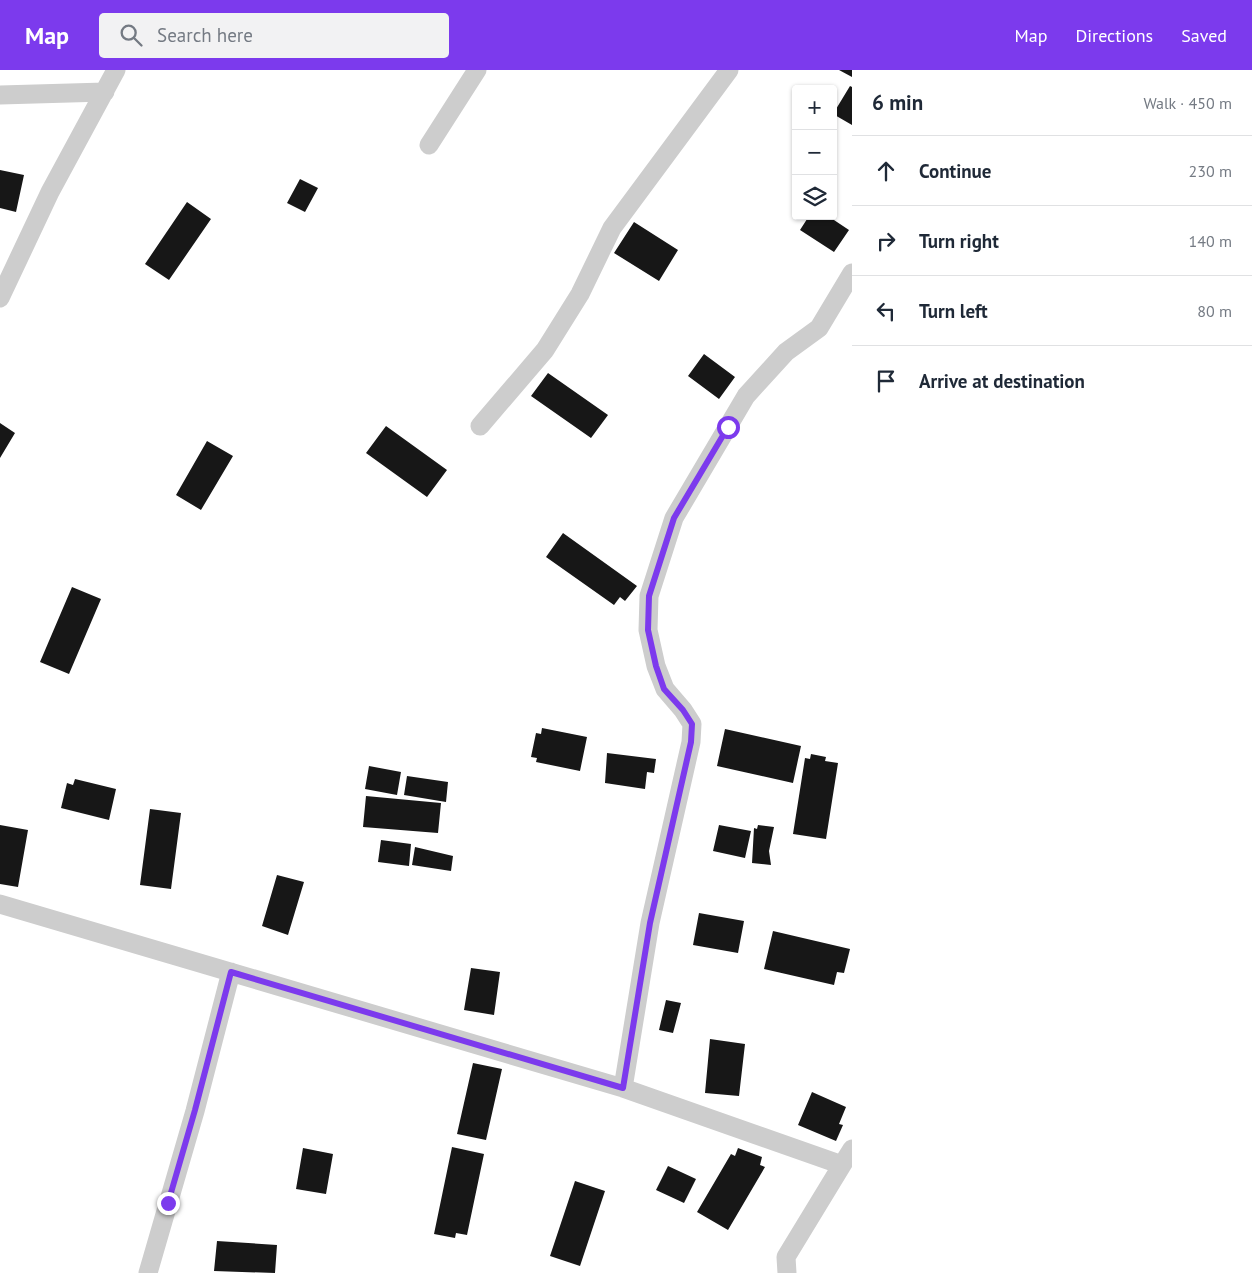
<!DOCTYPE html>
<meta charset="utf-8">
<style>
:root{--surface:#fff;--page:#f2f2f3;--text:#1f2937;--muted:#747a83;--line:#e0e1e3;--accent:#7c3aed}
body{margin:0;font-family:"PT Sans",sans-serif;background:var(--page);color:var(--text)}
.controls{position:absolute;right:15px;top:15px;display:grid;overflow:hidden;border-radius:5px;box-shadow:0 1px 4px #0004}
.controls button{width:45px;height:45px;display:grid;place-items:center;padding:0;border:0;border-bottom:1px solid var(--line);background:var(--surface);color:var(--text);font:25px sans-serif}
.stop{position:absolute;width:15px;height:15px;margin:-11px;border:4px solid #7c3aed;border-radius:50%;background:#fff}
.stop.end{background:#7c3aed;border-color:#fff;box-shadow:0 1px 5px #0008}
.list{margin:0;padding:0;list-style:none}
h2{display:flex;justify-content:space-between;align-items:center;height:65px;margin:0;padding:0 20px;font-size:21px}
h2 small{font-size:16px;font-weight:400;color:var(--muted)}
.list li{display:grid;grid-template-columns:32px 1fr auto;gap:15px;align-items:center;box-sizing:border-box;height:70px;padding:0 20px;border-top:1px solid var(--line)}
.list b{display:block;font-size:19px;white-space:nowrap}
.list em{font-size:16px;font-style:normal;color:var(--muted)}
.icon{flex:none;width:28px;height:28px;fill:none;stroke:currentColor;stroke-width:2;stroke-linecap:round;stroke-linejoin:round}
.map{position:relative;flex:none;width:852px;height:1203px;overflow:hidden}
header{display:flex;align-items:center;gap:30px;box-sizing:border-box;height:70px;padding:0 25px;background:var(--accent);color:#fff}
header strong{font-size:24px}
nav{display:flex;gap:28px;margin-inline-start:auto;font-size:18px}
.search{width:350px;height:45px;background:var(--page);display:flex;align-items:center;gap:12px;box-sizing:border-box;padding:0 18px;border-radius:5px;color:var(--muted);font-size:19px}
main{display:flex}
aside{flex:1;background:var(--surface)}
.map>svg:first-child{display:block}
</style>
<header>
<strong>Map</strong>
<div class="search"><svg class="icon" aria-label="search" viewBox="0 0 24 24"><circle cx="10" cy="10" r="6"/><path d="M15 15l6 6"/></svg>Search here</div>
<nav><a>Map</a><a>Directions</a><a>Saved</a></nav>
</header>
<main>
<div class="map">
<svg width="852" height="1203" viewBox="0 0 852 1203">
<rect width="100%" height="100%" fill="#fff"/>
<path fill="#171717" d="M839 0H852V7Z
M850 16 852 17V55L833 44Z
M0 100 24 105 16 142 0 138Z
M300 109 318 118 305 142 287 133Z
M187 132 211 149 169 210 145 194Z
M809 146H828L849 160 834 182 800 160Z
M634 152 678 180 659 211 614 183Z
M704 284 735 307 719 329 688 306Z
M548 303 608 345 591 368 531 326Z
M0 353 15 363 0 388Z
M386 356 447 400 427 427 366 383Z
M207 371 233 386 201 440 176 425Z
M563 463 637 516 625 531 620 527 614 535 546 487Z
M72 517 101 529 69 604 40 592Z
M542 658 587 667 580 701 536 692 537 688 531 687 536 663 541 664Z
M725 659 801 676 793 713 717 696Z
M607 683 656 689 654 703 647 702 645 719 605 713Z
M811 684 826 687 825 691 838 693 826 769 793 764 805 688 810 689Z
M369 696 401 702 397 725 365 719Z
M407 706 448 712 446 732 404 725Z
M75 709 116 719 109 750 61 738 67 713 73 715Z
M366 726 441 733 438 763 363 757Z
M150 739 181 743 171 819 140 815Z
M0 755 28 760 18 817 0 814Z
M719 755 751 761 745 788 713 781Z
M758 755 774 757 769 781 771 795 752 793 754 758 757 759Z
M381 770 411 774 409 796 378 792Z
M415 777 453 786 451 801 412 795Z
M277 805 304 812 288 865 262 856Z
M699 843 744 851 738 883 693 875Z
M773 861 850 879 844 903 837 902 834 915 764 899Z
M471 898 500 902 494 945 464 940Z
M666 930 681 933 673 963 659 960Z
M710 969 745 974 739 1026 705 1023Z
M473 993 502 999 486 1070 457 1064Z
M812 1022 846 1037 839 1054 843 1055 836 1071 798 1055Z
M452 1077 484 1084 467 1165 456 1163 455 1168 434 1164Z
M303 1078 333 1084 326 1124 296 1119Z
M738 1078 762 1087 760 1095 765 1097 728 1160 697 1142 731 1084 735 1086Z
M668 1096 696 1109 684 1133 656 1120Z
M575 1111 605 1121 580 1196 550 1186Z
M217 1171 277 1175 275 1203 214 1201Z"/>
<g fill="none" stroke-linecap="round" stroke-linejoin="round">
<path stroke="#cdcdcd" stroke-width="19" d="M0 25 105 22
M429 75 477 0
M0 228 50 122 116 0
M480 356 545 280 580 224 612 158 729 0
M0 834 623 1018 842 1095 786 1187 787 1203
M623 1018 650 853 691 672 692 654 683 640 665 619 656 596 648 560 649 526 674 448 746 326 786 282 819 258 852 203
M842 1095 852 1079
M148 1203 195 1041 231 902"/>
</g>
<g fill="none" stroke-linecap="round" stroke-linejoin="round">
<path stroke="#7c3aed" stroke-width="6" d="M168 1133 195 1040 231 902 623 1018 650 853 691 672 692 654 683 640 664 619 656 596 648 560 649 526 674 448 728 357"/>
</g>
</svg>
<div class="controls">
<button>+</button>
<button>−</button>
<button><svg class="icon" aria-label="layers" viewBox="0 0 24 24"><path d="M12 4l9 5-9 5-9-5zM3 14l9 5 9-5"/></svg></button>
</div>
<div class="stop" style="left:728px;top:357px"></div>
<div class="stop end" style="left:168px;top:1133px"></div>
</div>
<aside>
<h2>6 min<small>Walk · 450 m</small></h2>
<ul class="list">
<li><svg class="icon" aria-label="ahead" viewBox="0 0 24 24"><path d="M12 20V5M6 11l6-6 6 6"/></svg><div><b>Continue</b></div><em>230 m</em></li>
<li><svg class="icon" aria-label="right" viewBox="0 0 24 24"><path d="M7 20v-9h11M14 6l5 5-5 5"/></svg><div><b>Turn right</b></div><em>140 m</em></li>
<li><svg class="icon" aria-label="left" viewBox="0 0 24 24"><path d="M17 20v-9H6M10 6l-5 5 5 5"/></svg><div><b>Turn left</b></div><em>80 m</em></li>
<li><svg class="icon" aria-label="arrive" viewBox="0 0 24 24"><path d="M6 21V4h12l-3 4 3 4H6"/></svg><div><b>Arrive at destination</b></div></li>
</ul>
</aside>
</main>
